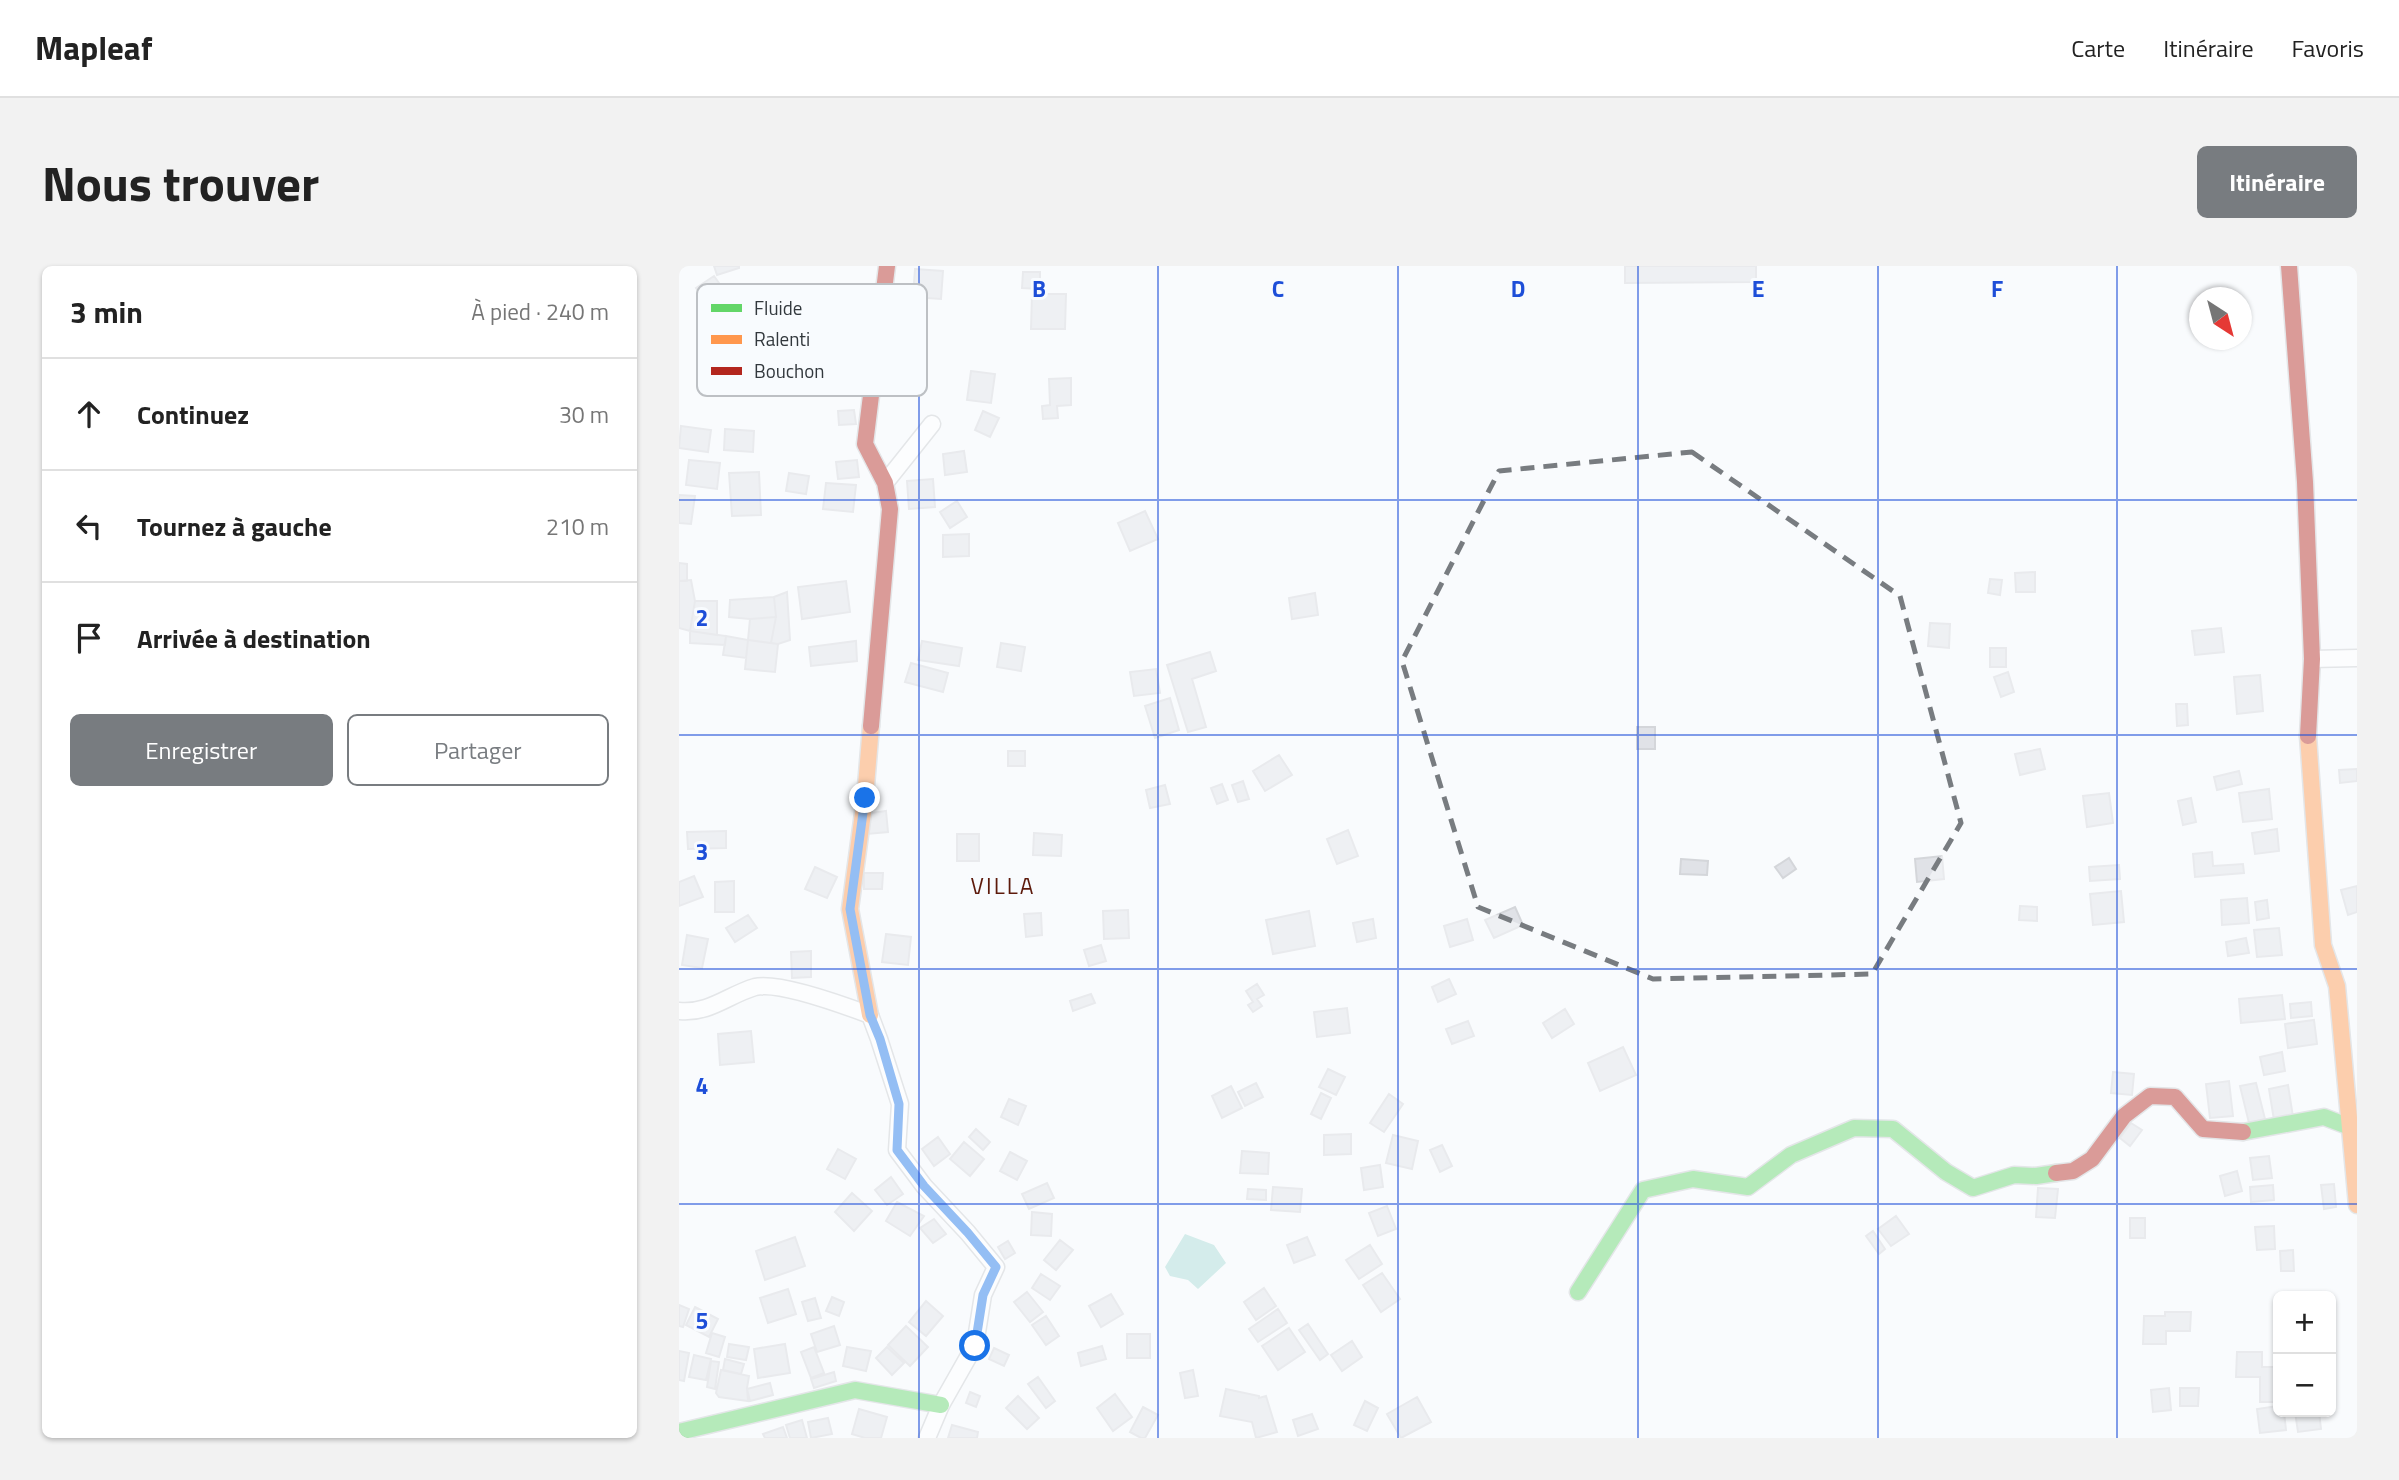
<!DOCTYPE html>
<html lang="fr">
<meta charset="utf-8">
<style>
:root{--surface:#fff;--page:#f2f2f2;--text:#222;--muted:#767676;--line:#e0e0e0;--accent:#787c80}
body{margin:0;font-family:"Titillium Web",sans-serif;background:var(--page);color:var(--text)}
.controls{position:absolute;right:21px;bottom:21px;display:grid;overflow:hidden;border-radius:10px;box-shadow:0 2px 5px #0004}
.controls button{width:63px;height:63px;display:grid;place-items:center;padding:0;border:0;border-bottom:2px solid var(--line);background:var(--surface);color:var(--text);font:35px sans-serif}
.compass{position:absolute;left:1510px;top:21px;width:63px;height:63px;border-radius:50%;background:var(--surface);box-shadow:0 2px 5px #0004;rotate:144deg}
.stop{position:absolute;width:21px;height:21px;margin:-16px;border:5px solid #1a73e8;border-radius:50%;background:#fff}
.stop.end{background:#1a73e8;border-color:#fff;box-shadow:0 2px 7px #0008}
.list{margin:0;padding:0;list-style:none}
h2{display:flex;justify-content:space-between;align-items:center;height:91px;margin:0;padding:0 28px;font-size:30px}
h2 small{font-size:23px;font-weight:400;color:var(--muted)}
.list li{display:grid;grid-template-columns:46px 1fr auto;gap:21px;align-items:center;box-sizing:border-box;height:112px;padding:0 28px;border-top:2px solid var(--line)}
.list b{display:block;font-size:26px;white-space:nowrap}
.list em{font-size:23px;font-style:normal;color:var(--muted)}
.actions{display:flex;gap:14px;padding:21px 28px}
.actions a{flex:1;padding:16px 0;border:2px solid var(--accent);border-radius:10px;text-align:center;font-size:24px;color:var(--accent)}
.actions .main{background:var(--accent);color:#fff}
.icon{flex:none;width:38px;height:38px;fill:none;stroke:currentColor;stroke-width:2;stroke-linecap:round;stroke-linejoin:round}
.map{position:relative;flex:none;width:1678px;height:1172px;overflow:hidden;border-radius:10px}
header{display:flex;align-items:center;gap:42px;box-sizing:border-box;height:98px;padding:0 35px;background:var(--surface);border-bottom:2px solid var(--line)}
header strong{font-size:33px}
nav{display:flex;gap:38px;margin-inline-start:auto;font-size:24px}
.intro{display:flex;align-items:center;justify-content:space-between;box-sizing:border-box;height:168px;padding:0 42px}
h1{margin:0;font-size:49px}
.button{padding:18px 32px;border-radius:10px;background:var(--accent);color:#fff;font-size:24px;font-weight:700}
main{display:flex;gap:42px;padding:0 42px}
aside{flex:1;background:var(--surface);border-radius:10px;box-shadow:0 2px 5px #0004}
.map>svg:first-child{display:block}
</style>
<header>
<strong>Mapleaf</strong>
<nav><a>Carte</a><a>Itinéraire</a><a>Favoris</a></nav>
</header>
<div class="intro"><h1>Nous trouver</h1><a class="button">Itinéraire</a></div>
<main>
<aside>
<h2>3 min<small>À pied · 240 m</small></h2>
<ul class="list">
<li><svg class="icon" aria-label="ahead" viewBox="0 0 24 24"><path d="M12 20V5M6 11l6-6 6 6"/></svg><div><b>Continuez</b></div><em>30 m</em></li>
<li><svg class="icon" aria-label="left" viewBox="0 0 24 24"><path d="M17 20v-9H6M10 6l-5 5 5 5"/></svg><div><b>Tournez à gauche</b></div><em>210 m</em></li>
<li><svg class="icon" aria-label="arrive" viewBox="0 0 24 24"><path d="M6 21V4h12l-3 4 3 4H6"/></svg><div><b>Arrivée à destination</b></div></li>
</ul>
<div class="actions"><a class="main">Enregistrer</a><a>Partager</a></div>
</aside>
<div class="map">
<svg width="1678" height="1172" viewBox="0 0 1678 1172">
<rect width="100%" height="100%" fill="#f9fbfd"/>
<path fill="#a6dad4" d="M506 968 535 979 547 997 519 1023 509 1014 491 1010 486 1001Z"/>
<path fill="#e0e2e7" stroke="#d4d6da" stroke-width="2" d="M35 0H60V2L38 9Z
M946 0H1077V16L946 17Z
M236 3 264 5 262 33 234 31Z
M344 6H361V23L343 22Z
M35 10 47 27 29 39 17 22Z
M353 28H387L386 63H352Z
M292 105 316 108 312 137 288 134Z
M392 112V139L378 140 379 152 364 153 363 140 371 139 370 113Z
M175 144 177 158 160 159 159 145Z
M304 145 320 152 311 171 296 164Z
M2 160 32 164 29 186 0 182Z
M46 163 75 165 74 186 45 184Z
M285 185 288 206 266 209 264 188Z
M10 194 41 197 38 223 7 219Z
M178 194 180 211 159 213 157 196Z
M80 206 82 249 53 250 50 207Z
M110 207 130 210 127 228 107 225Z
M254 213 256 241 230 243 228 215Z
M147 217 177 219 174 246 144 243Z
M0 229 16 230 12 258 0 257Z
M278 235 288 251 271 262 261 246Z
M466 245 479 273 451 285 439 257Z
M290 268V290L264 291V269Z
M0 297 8 298V315H0Z
M1356 306V326H1337L1336 307Z
M1311 313 1323 314 1321 329 1309 327Z
M12 314 16 335 11 365 0 362V315Z
M167 315 171 346 123 353 119 321Z
M108 326 111 374 99 378 92 377 97 351 95 331Z
M636 327 639 349 613 353 610 332Z
M95 331 97 351 71 353 50 351 51 334Z
M16 335H38V369L11 365Z
M97 351 92 377 69 374 71 353Z
M1251 357 1271 358 1270 382 1249 380Z
M1542 362 1545 386 1516 389 1513 365Z
M11 365 47 370 46 379 11 377Z
M47 370 69 374 67 392 44 389Z
M69 374 99 378 96 406 66 403Z
M177 375 178 395 132 400 130 381Z
M243 375 283 382 280 400 239 394Z
M322 377 346 381 342 405 318 401Z
M1311 382H1327V401H1311Z
M531 386 537 405 513 413 527 461 509 466 488 399Z
M232 397 269 407 264 426 226 416Z
M477 403 481 427 455 430 451 406Z
M1329 406 1335 426 1322 431 1315 411Z
M1581 409 1584 445 1558 448 1555 411Z
M491 432 500 464 476 472 466 440Z
M1497 438H1508L1509 459 1498 460Z
M958 461H976V483H958Z
M1361 483 1366 503 1341 509 1336 488Z
M329 485H346V500H329Z
M600 489 613 509 586 525 574 505Z
M1678 503V515L1661 517 1660 504Z
M1560 505 1563 518 1538 524 1535 511Z
M564 515 570 533 559 536 553 519Z
M543 518 549 534 538 538 532 522Z
M486 519 491 538 471 542 467 524Z
M1590 523 1593 553 1564 556 1560 527Z
M1430 527 1434 557 1408 561 1404 530Z
M1512 532 1517 556 1504 559 1499 535Z
M207 545 209 566 188 568 186 548Z
M1598 563 1600 585 1576 588 1573 567Z
M669 564 679 590 658 598 648 573Z
M47 565V582L9 583 8 566Z
M355 567 383 569 382 590 354 589Z
M278 568H300V595H278Z
M1533 586 1534 600 1564 598 1565 607 1516 611 1514 588Z
M1263 590 1265 613 1238 616 1236 593Z
M1110 592 1117 603 1104 612 1096 601Z
M1002 593 1029 595 1028 609 1001 608Z
M1440 599 1441 613 1411 615 1410 601Z
M136 601 158 611 148 632 126 623Z
M185 607H204L203 623H185Z
M15 610 24 631 0 640V616Z
M55 615V646H36V616Z
M1678 620V646L1669 649 1662 624Z
M1442 625 1445 656 1414 659 1411 628Z
M1568 632 1570 657 1543 659 1542 634Z
M1588 634 1590 652 1578 654 1576 636Z
M1341 640 1358 641V655L1340 654Z
M836 641 844 659 815 672 806 654Z
M449 644 450 672 425 673 424 645Z
M630 645 636 680 594 688 587 654Z
M362 647 363 669 347 671 345 648Z
M69 649 78 662 56 676 47 662Z
M694 653 697 672 678 676 674 657Z
M788 653 794 674 771 681 765 660Z
M1600 662 1603 689 1578 691 1575 664Z
M207 668 232 671 229 699 203 696Z
M8 669 29 673 23 702 3 699Z
M1567 672 1570 687 1549 690 1547 676Z
M422 679 427 695 410 700 405 684Z
M132 685V711L113 712 112 686Z
M770 713 777 728 759 736 753 721Z
M578 718 585 729 578 733 583 740 574 746 569 739 574 736 567 725Z
M412 728 416 737 394 745 391 735Z
M1603 729 1606 753 1562 757 1560 733Z
M1632 736 1633 750 1612 752 1611 738Z
M668 742 671 767 638 771 635 746Z
M886 743 895 758 873 772 864 757Z
M1635 754 1638 778 1609 782 1606 758Z
M789 755 795 770 773 778 767 763Z
M72 765 75 796 41 799 39 768Z
M944 781 957 809 921 825 909 797Z
M1603 786 1606 805 1585 809 1581 791Z
M649 803 666 811 657 829 640 821Z
M1434 806 1455 808 1453 829 1432 827Z
M1550 815 1554 850 1531 852 1527 818Z
M577 817 584 831 566 840 559 826Z
M1577 817 1586 853 1570 857 1561 820Z
M1609 819 1614 851 1595 854 1590 823Z
M552 820 563 842 543 852 533 830Z
M642 827 652 832 642 853 632 848Z
M710 828 724 838 705 866 691 857Z
M330 833 347 840 339 859 322 851Z
M1452 857 1463 864 1451 880 1441 872Z
M297 863 311 876 304 884 290 871Z
M672 868V888L645 889V869Z
M714 869 739 875 733 903 707 897Z
M259 871 271 888 255 900 243 883Z
M285 876 305 893 291 910 271 893Z
M763 879 773 900 761 906 751 884Z
M159 883 177 893 166 913 148 903Z
M563 885 590 887 589 908 561 907Z
M331 886 348 895 338 914 321 905Z
M1590 890 1593 912 1574 914 1571 892Z
M701 899 704 921 685 924 682 902Z
M1558 905 1563 925 1546 930 1541 910Z
M212 911 224 928 208 939 196 924Z
M368 917 375 932 350 943 343 928Z
M1655 918 1657 941 1645 943 1642 919Z
M1594 919 1595 934 1572 936 1571 921Z
M594 921 623 923 621 946 592 944Z
M1359 922 1379 923 1376 952 1357 951Z
M569 923 587 924V934L568 933Z
M173 927 193 945 175 965 156 946Z
M218 936 245 950 231 970 207 955Z
M708 940 717 963 699 970 690 947Z
M353 946 373 948 372 970 352 969Z
M1217 950 1230 968 1212 980 1199 963Z
M1451 952H1466V972H1451Z
M255 953 267 968 254 977 241 962Z
M1595 960 1596 983 1578 984 1576 961Z
M1194 965 1206 983 1200 988 1187 970Z
M116 971 126 1000 86 1014 77 985Z
M628 971 636 989 615 997 608 979Z
M381 974 394 984 377 1004 365 994Z
M329 975 336 987 326 993 319 981Z
M691 979 703 998 680 1013 667 994Z
M1614 984 1615 1005H1602L1601 985Z
M703 1007 721 1033 702 1046 684 1019Z
M362 1008 381 1020 371 1034 353 1022Z
M585 1022 597 1040 577 1054 565 1036Z
M109 1023 117 1048 89 1057 81 1032Z
M348 1026 364 1046 351 1056 335 1036Z
M432 1028 444 1048 422 1061 410 1040Z
M153 1031 165 1036 160 1050 147 1045Z
M136 1032 142 1052 129 1055 123 1036Z
M247 1035 264 1050 247 1070 230 1056Z
M0 1039 10 1043 4 1061 0 1060Z
M16 1041 39 1053 30 1071 7 1059Z
M599 1043 608 1057 579 1076 570 1063Z
M1486 1046H1512L1511 1065H1487V1078H1464L1465 1050H1486Z
M367 1050 380 1070 367 1079 353 1059Z
M629 1058 649 1088 641 1094 620 1064Z
M155 1060 161 1079 138 1086 132 1068Z
M227 1060 249 1081 231 1100 209 1079Z
M610 1062 626 1086 599 1104 583 1080Z
M33 1067 46 1071 40 1091 27 1087Z
M448 1068H471V1092H448Z
M673 1075 683 1091 663 1105 652 1089Z
M50 1078 70 1081 67 1094 48 1091Z
M106 1078 111 1107 79 1112 75 1083Z
M423 1080 427 1093 402 1100 399 1087Z
M135 1081 145 1107 132 1112 122 1086Z
M168 1081 192 1085 187 1105 164 1100Z
M208 1081 225 1097 213 1109 197 1092Z
M315 1082 330 1089 325 1100 310 1093Z
M0 1085 10 1087 5 1115 0 1114Z
M1558 1086H1583V1101H1599V1136H1581V1111H1557Z
M15 1089 32 1093 27 1114 10 1111Z
M46 1093 65 1098 62 1108 44 1104Z
M32 1095 40 1096 36 1123 28 1121Z
M42 1104 70 1110 68 1122 69 1135 40 1131 37 1127Z
M514 1104 519 1130 506 1132 501 1107Z
M155 1106 157 1115 135 1122 132 1113Z
M359 1111 376 1135 367 1142 349 1118Z
M91 1117 94 1129 71 1135 68 1123Z
M1490 1122 1492 1144 1474 1146 1472 1124Z
M1501 1122H1520L1519 1140H1501Z
M547 1123 580 1130V1132L587 1130 598 1166 577 1172 573 1156 541 1150Z
M291 1126 301 1130 297 1141 287 1137Z
M436 1128 453 1151 434 1165 418 1142Z
M339 1130 360 1152 348 1163 327 1142Z
M738 1131 752 1156 722 1172 708 1148Z
M686 1135 699 1142 688 1165 675 1159Z
M1599 1140V1146H1605L1607 1164 1581 1167 1578 1143Z
M464 1141 479 1149 466 1172H462L451 1166Z
M180 1143 208 1151 202 1172H186L173 1168Z
M1616 1146H1640L1642 1163 1619 1166Z
M633 1148 639 1163 619 1170 614 1154Z
M149 1152 153 1168 132 1172 129 1156Z
M123 1154 128 1172H111L107 1159Z
M273 1159 299 1166 298 1172H269Z
M104 1161 108 1172H86L84 1168Z"/>
<g fill="none" stroke-linecap="round" stroke-linejoin="round">
<g stroke="#c9cccf" stroke-width="19">
<path id="street" d="M206 217 253 158
M1633 393 1678 392
M0 745C30 748 49 729 76 721 99 715 167 740 191 749L200 773 221 838 218 884 245 920 289 967 317 1001 304 1029 296 1079 262 1139 248 1172"/>
</g>
<g stroke="#c9cccf" stroke-width="19">
<path id="fast" d="M1564 866 1645 851 1671 861H1678
M899 1026 964 924 1014 913 1069 921 1112 889 1175 862 1214 863 1267 906 1294 922 1335 909 1357 910 1377 907
M0 1166 176 1124 262 1139"/>
</g>
<g stroke="#c9cccf" stroke-width="19">
<path id="slow" d="M1629 470 1644 679 1658 720 1678 939
M191 749 171 643 186 532 192 460"/>
</g>
<g stroke="#c9cccf" stroke-width="19">
<path id="jam" d="M1610 0 1626 216 1633 393 1629 470
M192 460 211 243 206 217 186 178 208 0
M1377 907 1394 905 1413 893 1445 850 1471 830 1496 831 1524 863 1564 866"/>
</g>
<use href="#street" stroke="#fefeff" stroke-width="16"/>
<use href="#fast" stroke="#63d668" stroke-width="16"/>
<use href="#slow" stroke="#ff974d" stroke-width="16"/>
<use href="#jam" stroke="#b3261e" stroke-width="16"/>
</g>
<g fill="none" stroke-linecap="round" stroke-linejoin="round">
<path stroke="#1a73e8" stroke-width="9" d="M186 532 171 643 191 749 201 773 220 838 218 884 245 920 289 967 317 1001 304 1029 296 1080"/>
</g>
<path d="M0 0H1678V1172H0ZM1013 186 1221 330 1282 557 1193 708 974 713 799 641 723 395 820 205Z" fill="#f9fbfd" fill-opacity=".55" fill-rule="evenodd"/>
<path fill="none" stroke="#787c80" stroke-width="5" stroke-dasharray="14 9" stroke-linejoin="round" d="M1013 186 1221 330 1282 557 1193 708 974 713 799 641 723 395 820 205Z"/>
<path fill="none" stroke="#1d4ed8" stroke-width="2" stroke-opacity="0.55" d="M240 0V1172M479 0V1172M719 0V1172M959 0V1172M1199 0V1172M1438 0V1172M0 234H1678M0 469H1678M0 703H1678M0 938H1678"/>
<g text-anchor="middle" stroke-width="6" stroke-linejoin="round" paint-order="stroke">
<g font-size="23" letter-spacing="2" fill="#5d1a0b" stroke="#f8fbfe">
<text x="324" y="628">VILLA</text>
</g>
</g>
<rect x="18" y="18" width="230" height="112" rx="10" fill="#f8fbfe" stroke="#bdc0c4" stroke-width="2"/>
<rect x="32" y="38" width="31" height="8" fill="#63d668"/>
<rect x="32" y="69" width="31" height="9" fill="#ff974d"/>
<rect x="32" y="101" width="31" height="8" fill="#b3261e"/>
<g font-size="19" fill="#32383d">
<text x="75" y="49">Fluide</text>
<text x="75" y="80">Ralenti</text>
<text x="75" y="112">Bouchon</text>
</g>
<g font-size="23" text-anchor="middle" font-weight="bold" fill="#1d4ed8" stroke="#f8fbfe" stroke-width="6" stroke-linejoin="round" paint-order="stroke">
<text x="360" y="31">B</text>
<text x="599" y="31">C</text>
<text x="839" y="31">D</text>
<text x="1079" y="31">E</text>
<text x="1318" y="31">F</text>
<text x="23" y="360">2</text>
<text x="23" y="594">3</text>
<text x="23" y="828">4</text>
<text x="23" y="1063">5</text>
</g>
</svg>
<div class="controls">
<button>+</button>
<button>−</button>
</div>
<svg class="compass" viewBox="-18 -18 36 36"><path d="M0-13l5 13h-10z" fill="#e53935"/><path d="M0 13l5-13h-10z" fill="#767676"/></svg>
<div class="stop" style="left:296px;top:1080px"></div>
<div class="stop end" style="left:186px;top:532px"></div>
</div>
</main>
